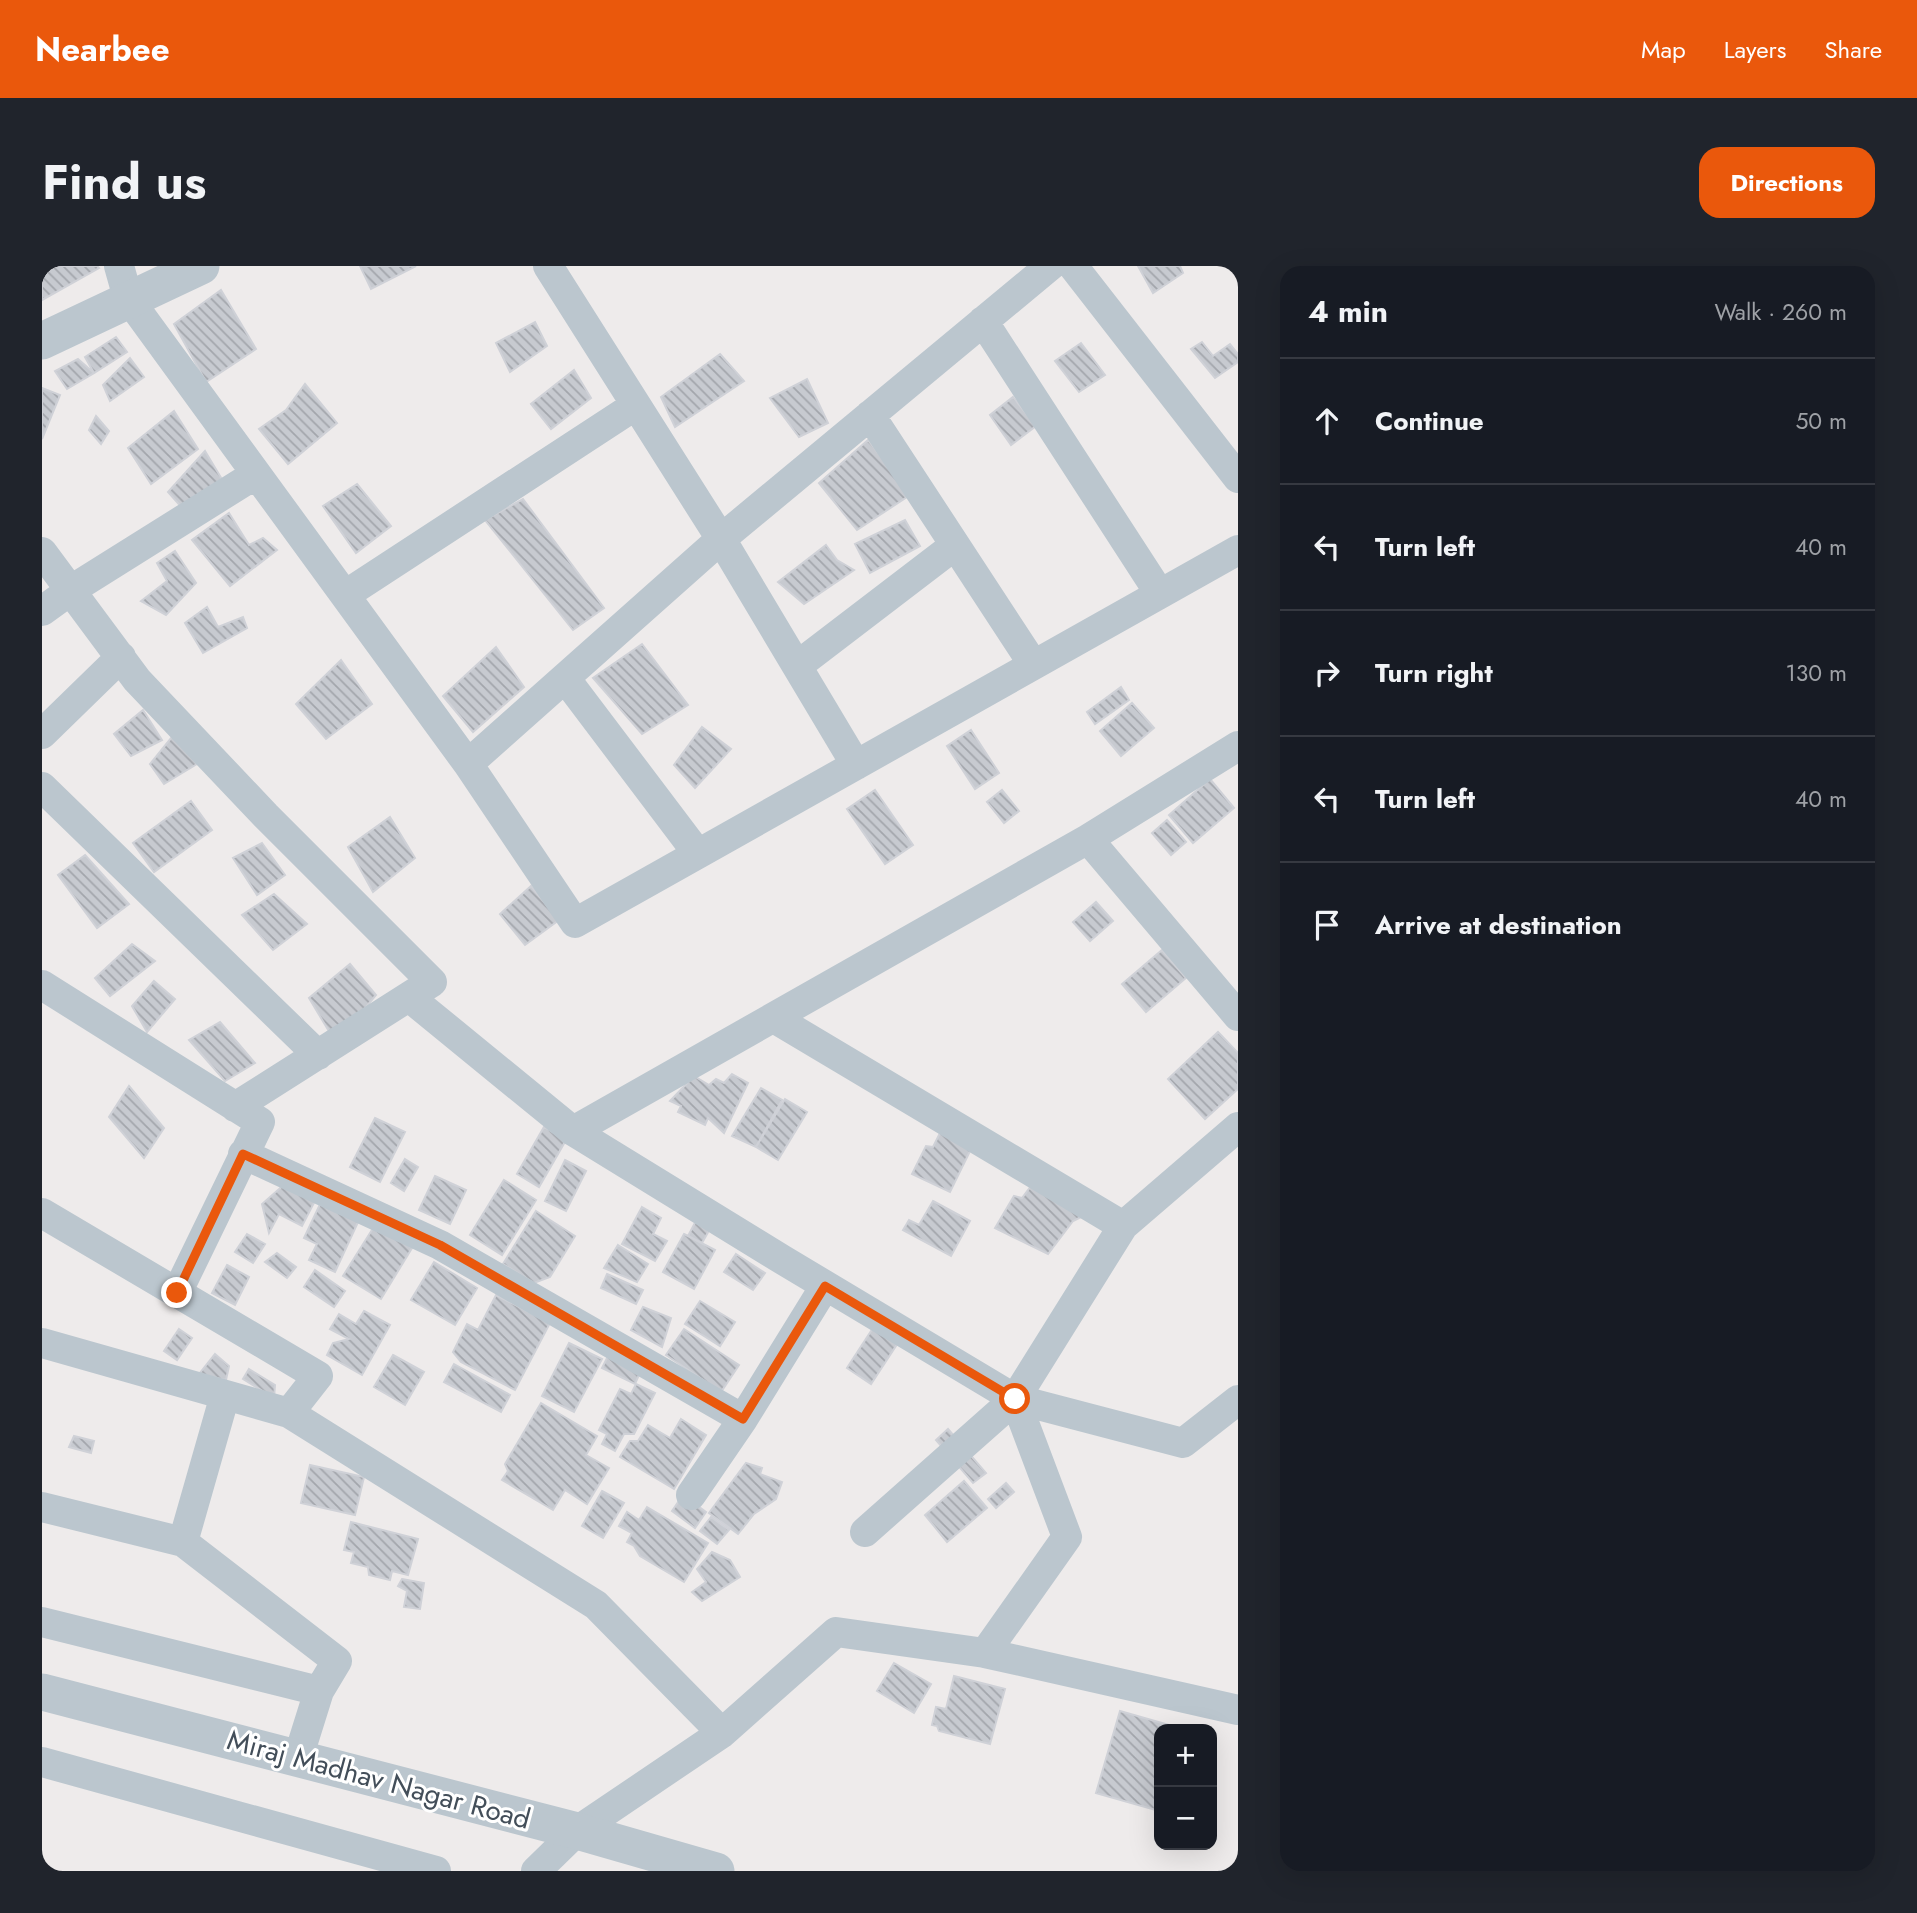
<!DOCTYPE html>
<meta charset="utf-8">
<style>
:root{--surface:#171b24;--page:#20242c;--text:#f1f3f6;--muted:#9ea1a6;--line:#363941;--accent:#ea580c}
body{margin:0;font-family:Jost,sans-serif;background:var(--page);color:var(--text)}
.controls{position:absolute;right:21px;bottom:21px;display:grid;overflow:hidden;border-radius:14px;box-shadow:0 7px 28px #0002}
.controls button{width:63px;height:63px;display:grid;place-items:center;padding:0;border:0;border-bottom:2px solid var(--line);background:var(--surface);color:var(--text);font:35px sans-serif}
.stop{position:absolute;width:21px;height:21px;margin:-16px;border:5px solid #ea580c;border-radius:50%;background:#fff}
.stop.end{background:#ea580c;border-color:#fff;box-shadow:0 2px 7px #0008}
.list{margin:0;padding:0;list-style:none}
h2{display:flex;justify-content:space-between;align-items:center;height:91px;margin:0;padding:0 28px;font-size:30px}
h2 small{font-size:23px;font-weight:400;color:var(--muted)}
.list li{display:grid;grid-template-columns:46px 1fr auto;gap:21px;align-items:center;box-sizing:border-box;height:126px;padding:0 28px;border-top:2px solid var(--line)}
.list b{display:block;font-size:26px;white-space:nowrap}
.list em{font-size:23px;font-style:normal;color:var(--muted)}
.icon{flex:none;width:38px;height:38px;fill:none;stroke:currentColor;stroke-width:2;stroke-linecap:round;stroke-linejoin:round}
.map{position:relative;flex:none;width:1196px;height:1605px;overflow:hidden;border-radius:21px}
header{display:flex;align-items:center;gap:42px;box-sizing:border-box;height:98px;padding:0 35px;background:var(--accent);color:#fff}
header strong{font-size:33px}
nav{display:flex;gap:38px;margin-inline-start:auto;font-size:24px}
.intro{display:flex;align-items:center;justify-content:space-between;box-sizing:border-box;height:168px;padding:0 42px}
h1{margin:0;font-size:49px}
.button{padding:18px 32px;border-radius:21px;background:var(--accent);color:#fff;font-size:24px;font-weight:700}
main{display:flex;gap:42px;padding:0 42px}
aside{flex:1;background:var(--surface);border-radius:21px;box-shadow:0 7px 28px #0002}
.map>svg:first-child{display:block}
</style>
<header>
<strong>Nearbee</strong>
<nav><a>Map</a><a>Layers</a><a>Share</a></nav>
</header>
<div class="intro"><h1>Find us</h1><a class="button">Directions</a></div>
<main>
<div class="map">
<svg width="1196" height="1605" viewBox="0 0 1196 1605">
<defs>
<pattern id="building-back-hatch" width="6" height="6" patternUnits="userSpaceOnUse" patternTransform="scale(1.75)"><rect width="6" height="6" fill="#c7cad0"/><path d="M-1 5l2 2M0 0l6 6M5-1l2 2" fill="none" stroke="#a3a6ac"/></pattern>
</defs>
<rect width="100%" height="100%" fill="#eeebeb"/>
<path fill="url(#building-back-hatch)" stroke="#cfd1d7" stroke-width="2" d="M0 0H55L57 2 0 34Z
M318 0H374L329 23Z
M1096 0H1138L1141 7 1111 27Z
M179 24 214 83 164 116 132 58Z
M493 56 505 80 468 106 454 77Z
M74 71 85 86 52 107 43 91Z
M1160 76 1171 90 1188 78 1196 88V96L1173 112 1149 83Z
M1039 77 1063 109 1037 126 1013 95Z
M678 88 702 115 633 161 619 131Z
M88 92 102 111 68 135 61 119Z
M36 93 52 107 25 123 13 105Z
M532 104 549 132 509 163 489 138Z
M765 113 786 157 757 171 728 132Z
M263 118 295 157 246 198 217 163 244 144Z
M0 122 18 129 0 173Z
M971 131 994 160 969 179 948 149Z
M132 145 156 183 109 218 86 182Z
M54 150 67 165 59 178 47 164Z
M826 174 868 229 815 264 777 217Z
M163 185 181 215 142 244 126 226Z
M315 218 349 260 314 287 281 240Z
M481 233 562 342 531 364 443 254Z
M187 247 207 279 221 272 235 284 188 320 150 274Z
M863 254 878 280 828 307 813 278Z
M784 279 795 294 812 304 762 338 736 316Z
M133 285 154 317 124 349 99 335 125 315 115 297Z
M165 341 176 361 201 351 205 362 161 387 143 357Z
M600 378 646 439 600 468 551 412Z
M454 381 482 421 431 466 401 430Z
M299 394 330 438 284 473 254 438Z
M1079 421 1087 434 1053 458 1045 446Z
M1090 437 1112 462 1079 490 1058 465Z
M101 444 120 474 89 490 72 468Z
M660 461 689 483 653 522 632 499Z
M929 464 957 507 933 523 905 480Z
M134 466 155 498 122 518 108 498Z
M1168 513 1192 542 1151 577 1127 549Z
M833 524 871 579 843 598 805 543Z
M960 524 977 545 962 557 945 536Z
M149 535 170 564 112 606 91 577Z
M348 551 373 592 331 626 306 581Z
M1125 554 1144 576 1129 589 1110 567Z
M220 577 243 609 215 629 191 592Z
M43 589 87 638 55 662 16 609Z
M489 620 517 654 483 679 458 648Z
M232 628 265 658 231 684 200 649Z
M1054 636 1071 655 1048 675 1031 656Z
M90 678 113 695 68 730 53 712Z
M1120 684 1144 712 1104 746 1080 718Z
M308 698 334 729 294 777 267 732Z
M112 715 133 733 105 766 90 740Z
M178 756 213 797 183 815 147 774Z
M1176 766 1196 787V823L1163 853 1126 813Z
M690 808 706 817 682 867 666 852 663 859 636 846 639 840 628 835 652 810 667 819 674 813 682 817Z
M87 820 122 862 102 892 67 851Z
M719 822 740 834 714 881 690 870Z
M743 833 765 846 736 894 714 881Z
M333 852 363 866 338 916 308 901Z
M502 861 524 874 497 921 475 908Z
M900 863 929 883 908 926 870 908 884 880 891 881Z
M363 893 376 901 362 925 349 917Z
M523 894 544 905 524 945 503 935Z
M393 910 424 924 408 958 377 944Z
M462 914 494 934 460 989 428 969Z
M244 917 274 933 260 960 237 948 227 967 220 938Z
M989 920 1051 945 1031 955 1006 988 953 962 972 930 980 932Z
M891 935 928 955 909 990 861 964 867 954 877 959Z
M279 936 317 954 293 1006 267 994 275 978 262 972Z
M600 941 619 952 611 968 625 975 613 995 580 978Z
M494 945 533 970 508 1011 492 1017 461 998Z
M658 947 673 954 660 977 646 970Z
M333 959 370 982 339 1033 301 1010Z
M205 968 223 978 211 997 193 986Z
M642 968 673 984 652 1023 621 1006Z
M576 979 606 998 595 1016 562 1002Z
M235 987 254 1001 245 1012 223 996Z
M694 988 723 1007 711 1024 682 1006Z
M392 996 435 1022 413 1059 369 1034Z
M185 999 207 1011 193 1039 170 1027Z
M273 1004 303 1025 292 1041 262 1021Z
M565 1008 601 1024 594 1038 559 1022Z
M454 1029 508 1057 473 1124 419 1096 411 1086 425 1058 436 1064Z
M658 1035 693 1056 678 1080 643 1058Z
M601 1041 629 1052 620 1081 589 1064Z
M322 1045 348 1059 320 1109 285 1089 291 1077 307 1073 288 1063 297 1048 314 1058Z
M842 1045 867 1060 829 1118 805 1102Z
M137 1063 150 1072 135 1094 122 1085Z
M642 1063 697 1099 679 1126 624 1089Z
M527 1077 560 1093 532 1146 500 1130Z
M569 1084 601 1100 593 1118 560 1102Z
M173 1088 187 1100 184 1114 157 1108Z
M351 1089 382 1106 363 1139 332 1121Z
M412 1098 468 1129 459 1146 402 1116Z
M207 1103 233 1119 232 1132 201 1113Z
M594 1118 613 1127 592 1168H582L573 1185 560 1178 565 1168 557 1164 578 1123 589 1128Z
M499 1137 555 1170 544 1189 567 1202 545 1238 523 1224 511 1244 460 1214 466 1205 463 1198Z
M639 1153 664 1169 632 1223 578 1191 588 1175H596L606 1159 628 1172Z
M906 1163 944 1207 931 1217 894 1174Z
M32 1170 52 1175 49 1187 27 1181Z
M704 1197 720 1202 718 1208 740 1216 734 1233 712 1248 696 1268 667 1247Z
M268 1199 322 1211 313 1249 259 1237Z
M922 1215 945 1242 905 1276 883 1249Z
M964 1217 972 1226 954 1242 946 1233Z
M560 1225 582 1237 561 1272 540 1260Z
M641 1229 664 1246 653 1262 630 1245Z
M605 1241 666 1277 642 1316 598 1290 592 1280 585 1276 590 1267 577 1260 585 1246 597 1254Z
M669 1251 687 1264 675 1278 658 1265Z
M309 1256 376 1273 366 1309 350 1305 348 1314 327 1309 326 1301 309 1297 312 1286 302 1284Z
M670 1286 688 1294 698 1311 660 1335 650 1326 664 1316 655 1303Z
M360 1313 382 1317 378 1343 362 1341 365 1325 356 1320Z
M852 1397 889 1418 872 1447 835 1425Z
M912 1410 963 1423 948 1478 897 1465 895 1460 890 1459 894 1441 904 1443Z
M1078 1445 1141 1463H1117V1545L1054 1527Z"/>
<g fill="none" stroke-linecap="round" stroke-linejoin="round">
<path stroke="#bbc6ce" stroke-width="30" d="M77 0 86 32 426 498
M506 0 679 273 814 499
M1008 0 679 273 426 498 533 657 1196 284
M1031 0 1196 212
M941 55 1118 328
M828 149 991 398
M0 286 95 414 224 550 390 716 193 841
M303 329 594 139
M0 345 29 324 214 208
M755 400 912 280
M523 412 656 588
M0 468 79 391
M0 521 276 789
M1046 573 1196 750
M0 719 218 856 135 1027
M367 731 531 865 741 994 973 1133
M732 752 1081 960
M531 865 1046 573 1196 480
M201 888 398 979 701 1153
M0 947 276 1110 247 1147 554 1339 680 1467
M0 1077 247 1147
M649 1229 701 1153 783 1020
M0 1241 141 1276 295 1395 277 1425 256 1492
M823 1266 973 1133 1081 960 1196 861
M141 1276 183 1129
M0 1356 277 1425
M943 1387 1196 1444
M0 1496 394 1605
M494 1605 535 1565 680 1467 794 1366 943 1387 1025 1271 973 1133 1141 1177 1196 1134"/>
<path stroke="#bbc6ce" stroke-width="37" d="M0 75 159 0
M0 1426 535 1565 674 1605"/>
</g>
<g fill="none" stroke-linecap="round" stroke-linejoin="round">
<path stroke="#ea580c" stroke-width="9" d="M135 1027 201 888 398 979 701 1153 783 1020 973 1133"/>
</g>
<g text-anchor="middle" stroke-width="6" stroke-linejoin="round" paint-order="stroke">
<g font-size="28" fill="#434e59" stroke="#fff">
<text transform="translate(337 1513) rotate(15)" y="10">Miraj Madhav Nagar Road</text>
</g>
</g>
</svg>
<div class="controls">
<button>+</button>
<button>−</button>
</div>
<div class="stop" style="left:973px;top:1133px"></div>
<div class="stop end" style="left:135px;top:1027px"></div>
</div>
<aside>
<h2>4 min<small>Walk · 260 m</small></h2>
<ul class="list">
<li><svg class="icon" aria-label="ahead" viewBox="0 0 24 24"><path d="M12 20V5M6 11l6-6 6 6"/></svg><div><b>Continue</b></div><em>50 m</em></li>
<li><svg class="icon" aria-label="left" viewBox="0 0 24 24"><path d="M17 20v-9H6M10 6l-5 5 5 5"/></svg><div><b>Turn left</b></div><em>40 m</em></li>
<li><svg class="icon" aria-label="right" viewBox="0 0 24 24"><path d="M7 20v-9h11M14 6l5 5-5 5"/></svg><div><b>Turn right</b></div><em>130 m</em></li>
<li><svg class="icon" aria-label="left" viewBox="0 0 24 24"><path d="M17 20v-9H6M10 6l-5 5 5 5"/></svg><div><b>Turn left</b></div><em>40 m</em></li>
<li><svg class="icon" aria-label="arrive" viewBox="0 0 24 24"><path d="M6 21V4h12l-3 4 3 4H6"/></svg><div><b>Arrive at destination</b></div></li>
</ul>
</aside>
</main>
